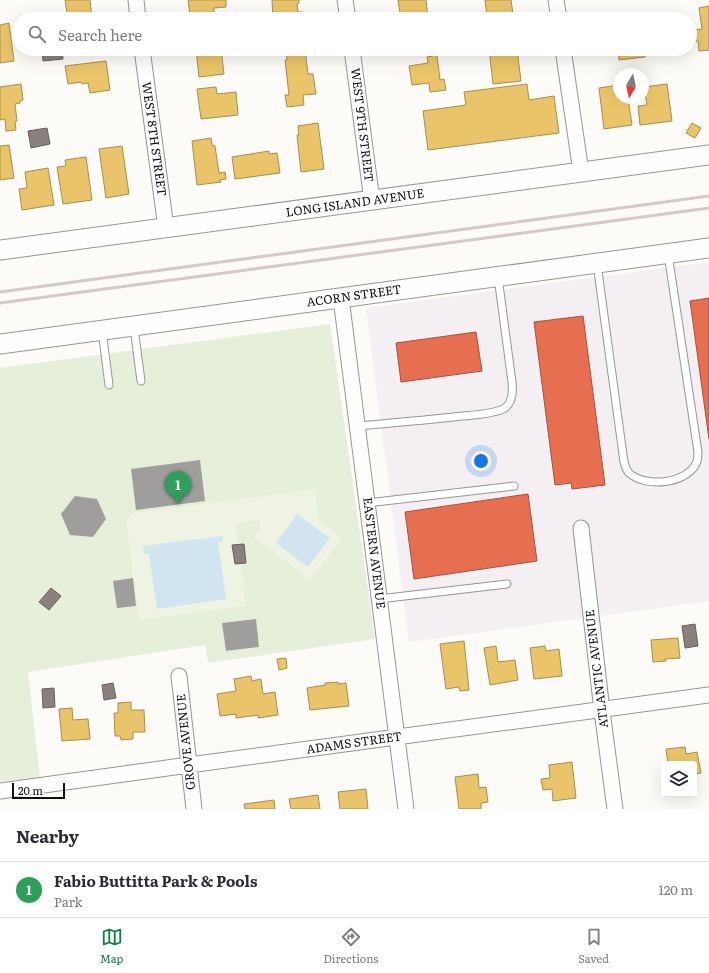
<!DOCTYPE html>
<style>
:root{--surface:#fff;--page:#f7f7f7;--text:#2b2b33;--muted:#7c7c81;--line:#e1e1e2;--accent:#0b8043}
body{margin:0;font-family:Literata,serif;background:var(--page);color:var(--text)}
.controls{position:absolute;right:12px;bottom:12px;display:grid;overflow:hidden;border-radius:4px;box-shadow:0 4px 16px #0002}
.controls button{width:36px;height:36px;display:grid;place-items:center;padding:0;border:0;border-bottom:1px solid var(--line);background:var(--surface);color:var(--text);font:20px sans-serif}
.compass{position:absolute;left:613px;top:68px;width:36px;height:36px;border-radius:50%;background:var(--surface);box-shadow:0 4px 16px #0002;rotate:189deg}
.scale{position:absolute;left:12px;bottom:10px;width:53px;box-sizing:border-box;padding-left:4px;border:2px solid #101010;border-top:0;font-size:11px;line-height:14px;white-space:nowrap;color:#101010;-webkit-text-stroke:3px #fff;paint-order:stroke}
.you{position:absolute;left:481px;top:461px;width:14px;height:14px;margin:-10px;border:3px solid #fff;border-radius:50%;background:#1a73e8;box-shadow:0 0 0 6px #1a73e833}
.badge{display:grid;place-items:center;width:26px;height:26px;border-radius:50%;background:var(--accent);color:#fff;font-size:13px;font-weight:700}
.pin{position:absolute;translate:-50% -33px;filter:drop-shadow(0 1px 2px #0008)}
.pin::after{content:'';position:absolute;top:21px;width:14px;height:12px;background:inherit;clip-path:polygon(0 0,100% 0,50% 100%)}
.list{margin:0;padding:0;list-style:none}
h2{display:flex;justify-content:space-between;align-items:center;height:52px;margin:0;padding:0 16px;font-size:17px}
h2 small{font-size:13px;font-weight:400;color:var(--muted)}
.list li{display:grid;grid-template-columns:26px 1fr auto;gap:12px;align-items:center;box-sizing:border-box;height:56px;padding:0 16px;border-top:1px solid var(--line)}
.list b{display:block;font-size:15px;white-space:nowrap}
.list p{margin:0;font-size:13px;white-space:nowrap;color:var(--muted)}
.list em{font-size:13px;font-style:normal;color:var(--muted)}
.icon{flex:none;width:22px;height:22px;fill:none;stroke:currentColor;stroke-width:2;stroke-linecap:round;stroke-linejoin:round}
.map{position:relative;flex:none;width:709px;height:809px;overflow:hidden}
.search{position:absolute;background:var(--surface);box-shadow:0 4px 16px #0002;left:12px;right:12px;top:12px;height:44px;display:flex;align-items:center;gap:10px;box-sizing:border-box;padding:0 14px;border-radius:22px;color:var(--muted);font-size:15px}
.sheet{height:108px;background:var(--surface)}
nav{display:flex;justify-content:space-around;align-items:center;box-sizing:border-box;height:56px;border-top:1px solid var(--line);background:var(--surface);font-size:11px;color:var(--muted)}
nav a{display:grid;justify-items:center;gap:2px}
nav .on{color:var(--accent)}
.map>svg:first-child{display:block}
</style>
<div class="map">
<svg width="709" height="809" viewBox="0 0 709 809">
<rect width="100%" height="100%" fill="#fcfbf7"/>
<path fill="#f3eff2" d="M709 262V601L409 642 366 308Z"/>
<path fill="#e5efd9" d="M330 324 375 639 208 663 205 645 28 672 40 778 0 782V368Z"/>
<path fill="#eef3e3" d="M315 489 319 520 343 538 310 580 254 537 260 529 259 520 236 523 246 606 139 620 126 521 133 513Z"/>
<path fill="#d1e5f1" d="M297 514 330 538 308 567 276 543Z
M223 536V542H218L226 599 157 609 149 554H144L143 546Z"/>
<path fill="#e9c46a" stroke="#a88e4f" d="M65 0H90L92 19H68Z
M188 0H226V7L214 8V12L190 15Z
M272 0H299V3L297 4 298 12H303L304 19H273Z
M398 0H426L428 19H401Z
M485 0H511L513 14 487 17Z
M709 6V50L699 51 698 41 693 42 691 30 702 29 699 8Z
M640 15V19H614V18Z
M9 23 14 61 0 63V25Z
M196 49H221L224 74 199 77Z
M305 49 308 74H313L316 94 303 95 304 105 287 107 285 95H289L285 60H287L286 51Z
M489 49H517L521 81 493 84Z
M618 49H659V52L645 54V57L619 60Z
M437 55 440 80 444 79 446 90 430 92 429 83 412 85 409 66 428 63 427 57Z
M106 61 110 90 90 93 88 83 82 84 81 82 68 84 65 66Z
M21 84 23 100 20 101V103L15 104 17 121 15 122 16 130 6 131 5 119 0 120V87Z
M527 84 529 100 554 96 559 133 428 150 423 111 466 105 464 92Z
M667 84 672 121 640 125 638 106 647 105 644 87Z
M619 85V98H628L632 125 604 129 599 88Z
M216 87 217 94 236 92 238 115 201 119 197 89Z
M318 123 324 169 301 172 297 135H299L298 126Z
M692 123 701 128 695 138 686 133Z
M211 138 212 145 215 146 219 173 225 172 226 179 220 180 221 182 197 185 192 141Z
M9 145 14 178 0 180V146Z
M122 146 129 194 106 198 99 149Z
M269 151V154L277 153 280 173 235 179 232 157Z
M86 157 92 200 63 204 57 167 66 166 65 160Z
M48 168 54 205 22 210 19 189 27 188 25 172Z
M678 638 680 658 665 659 666 661 653 662 651 640Z
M464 641 469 690 460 691 459 687 446 689 440 644Z
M496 646 498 662 515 660 518 680 490 685 484 648Z
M545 646 546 651 559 649 562 676 534 679 530 648Z
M286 658 287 668 279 670 277 659Z
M251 676 252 681 261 679 263 694 275 692 278 715 258 718V715L236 718V714L220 716 217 694 236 691 234 679Z
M338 682V684L346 683 349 706 310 710 307 688 325 685V683Z
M131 702V710H144L145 732H133V739L121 740 120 736H115L114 713H118V703Z
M72 708 73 720 88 719 90 739 62 741 59 709Z
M685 747 686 754 697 752 701 773 694 774V764H668L666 749Z
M572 762 576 798 553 801 552 789 543 790 541 779 550 778 549 765Z
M478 774 479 788 486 787 488 802 481 803V809H459L455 777Z
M366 789 368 809H340L338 792Z
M318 795 320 809H291L289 799Z
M274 800 275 809H245L244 804Z"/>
<path fill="#e76f51" stroke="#a6523e" d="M709 298V439L690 301Z
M583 316 605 485 572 489 571 483 555 485 534 322Z
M476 332 482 371 401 382 396 343Z
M528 494 537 561 414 579 405 512Z"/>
<path fill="#8a817c" stroke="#655f5c" d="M42 49H62L63 59 43 61Z
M47 128 50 144 31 148 28 131Z
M244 544 246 563 235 564 232 545Z
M51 588 61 596 49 610 39 602Z
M695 624 698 646 685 648 682 626Z
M113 683 116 698 104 700 102 685Z
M54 688 55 707 43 708 42 689Z"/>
<path fill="#a09e9c" d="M200 460 205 501 136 510 131 469Z
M75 496 97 499 106 519 93 537 70 535 61 514Z
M133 578 136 606 117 608 113 581Z
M256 619 259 647 226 651 222 623Z"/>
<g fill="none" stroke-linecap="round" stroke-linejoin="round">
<g stroke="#969694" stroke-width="9">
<path id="service" d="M597 264 624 462C625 465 626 470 629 473 646 488 685 484 696 464 698 460 698 456 698 452L668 254
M134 328 141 381
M102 330 109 385
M358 426C392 423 427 420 462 416 474 415 495 414 505 408 513 402 513 391 512 382L498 277
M367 503 514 486
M379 599 507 584"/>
</g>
<g stroke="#969694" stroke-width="17">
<path id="minor" d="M136 0 138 19
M345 0 348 19
M556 0 559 19
M142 49 166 228
M352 49 372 201
M563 49 581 172
M341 298 406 809
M581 528 602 711 615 809
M179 676 194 809
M0 791 189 765 709 695"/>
</g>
<g stroke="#969694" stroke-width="21">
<path id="tertiary" d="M0 250 709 155
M0 344 709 248"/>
</g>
<use href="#service" stroke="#fffefe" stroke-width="7"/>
<use href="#minor" stroke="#fffefe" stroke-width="15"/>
<use href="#tertiary" stroke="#fffefe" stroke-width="19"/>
<path stroke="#d7c8c8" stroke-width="3" d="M0 292 709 196
M0 303 709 208"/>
</g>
<g text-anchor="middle" stroke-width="4" stroke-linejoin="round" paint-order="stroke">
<g font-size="12" fill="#101010" stroke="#fff">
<text transform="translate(362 125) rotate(83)" y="4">WEST 9TH STREET</text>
<text transform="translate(154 139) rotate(82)" y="4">WEST 8TH STREET</text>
<text transform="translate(355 203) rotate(-8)" y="4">LONG ISLAND AVENUE</text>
<text transform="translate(354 296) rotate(-8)" y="4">ACORN STREET</text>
<text transform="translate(374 553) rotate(83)" y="4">EASTERN AVENUE</text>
<text transform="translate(597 669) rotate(-97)" y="4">ATLANTIC AVENUE</text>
<text transform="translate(186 742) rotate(-96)" y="4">GROVE AVENUE</text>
<text transform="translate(354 743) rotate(-8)" y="4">ADAMS STREET</text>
</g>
</g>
</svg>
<div class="controls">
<button><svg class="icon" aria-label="layers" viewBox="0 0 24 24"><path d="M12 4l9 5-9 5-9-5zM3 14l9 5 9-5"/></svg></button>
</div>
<svg class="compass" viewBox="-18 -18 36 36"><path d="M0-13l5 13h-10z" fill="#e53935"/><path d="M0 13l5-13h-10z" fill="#7c7c81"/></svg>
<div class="scale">20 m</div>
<div class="you"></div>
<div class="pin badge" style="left:178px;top:504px;background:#2e9e5b">1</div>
<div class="search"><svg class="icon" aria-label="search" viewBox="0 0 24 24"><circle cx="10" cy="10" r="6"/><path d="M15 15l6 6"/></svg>Search here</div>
</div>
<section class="sheet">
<h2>Nearby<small></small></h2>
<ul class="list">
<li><span class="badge" style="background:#2e9e5b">1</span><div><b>Fabio Buttitta Park &amp; Pools</b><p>Park</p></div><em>120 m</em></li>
</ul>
</section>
<nav>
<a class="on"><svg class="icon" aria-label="map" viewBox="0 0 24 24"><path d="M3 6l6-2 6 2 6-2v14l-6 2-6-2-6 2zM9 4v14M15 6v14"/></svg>Map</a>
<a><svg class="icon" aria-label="directions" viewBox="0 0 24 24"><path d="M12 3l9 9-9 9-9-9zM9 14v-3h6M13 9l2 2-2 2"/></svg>Directions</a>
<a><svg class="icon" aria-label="saved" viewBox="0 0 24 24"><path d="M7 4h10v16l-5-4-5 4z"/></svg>Saved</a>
</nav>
